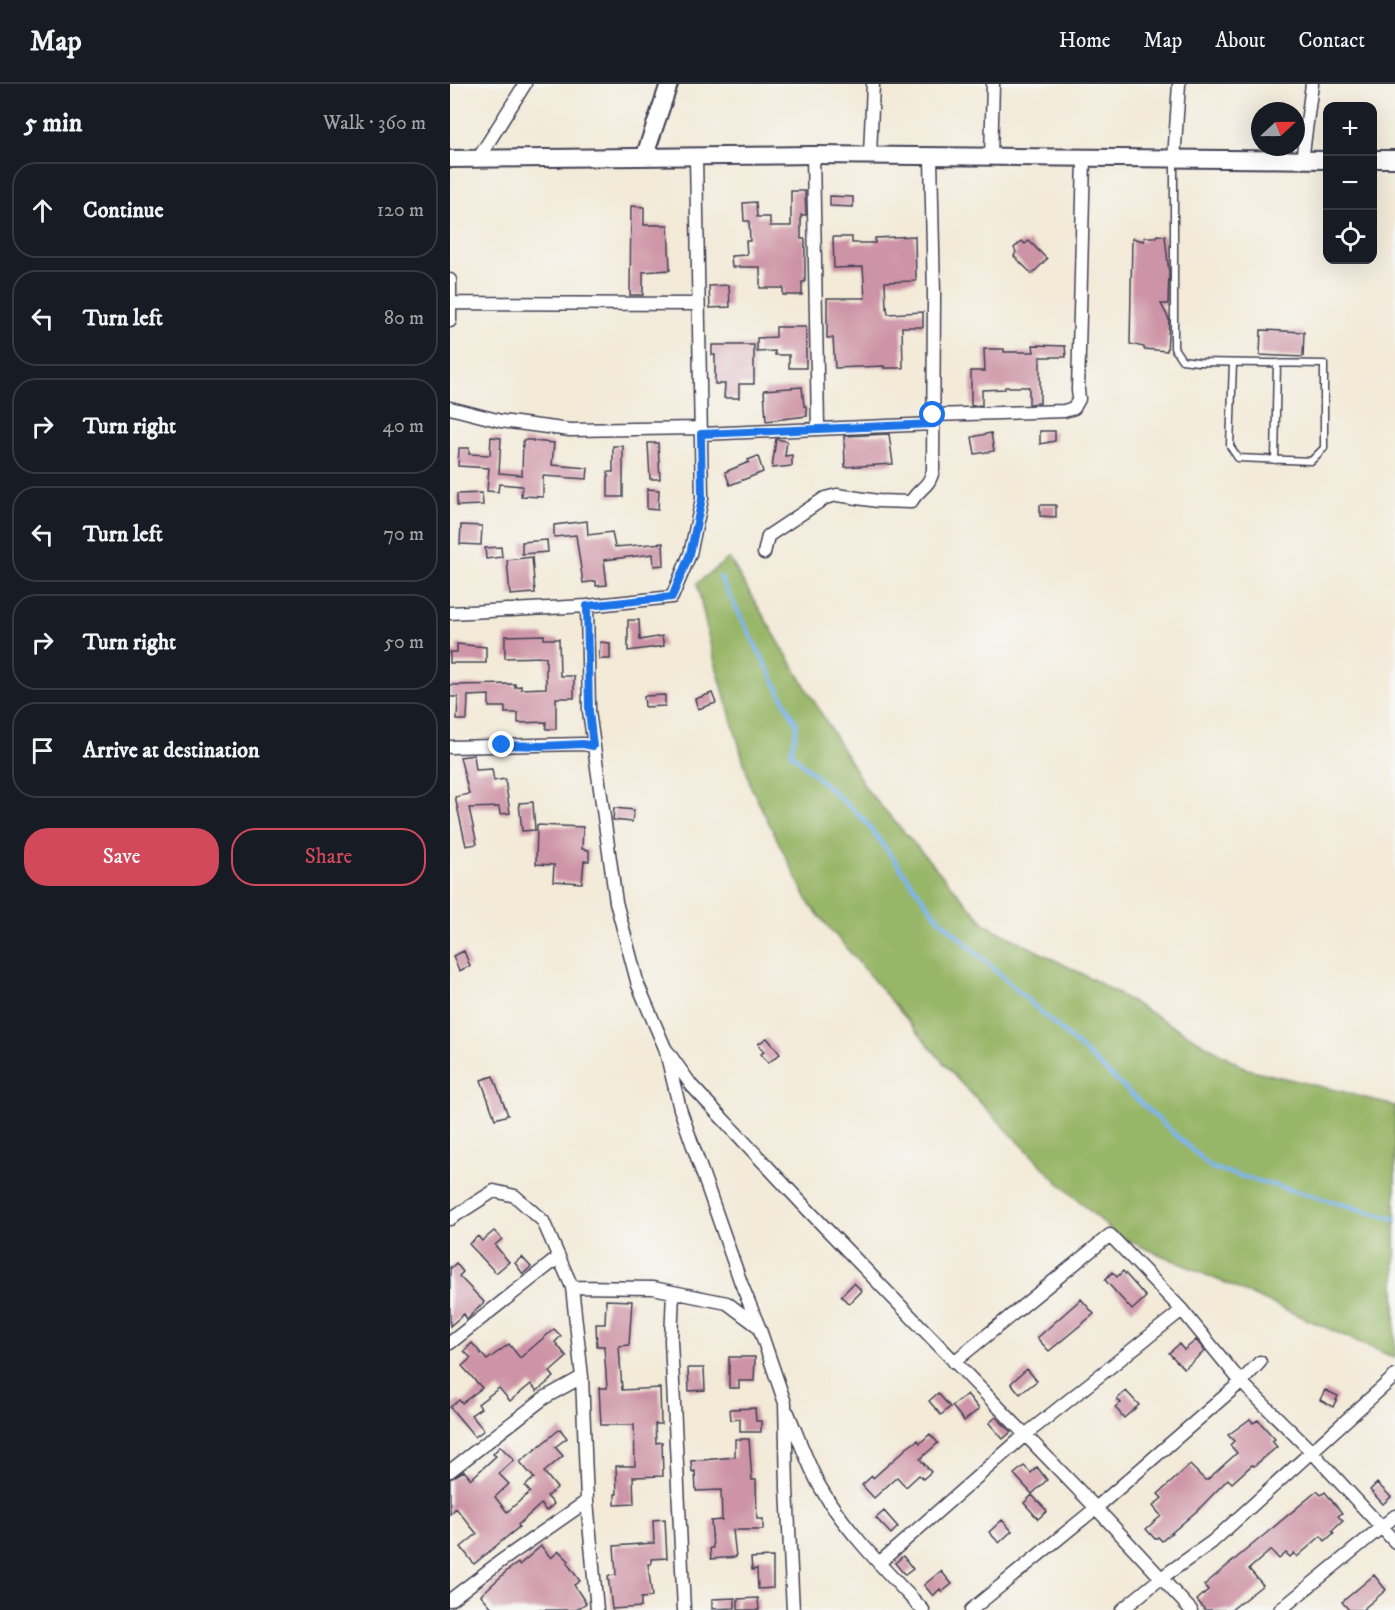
<!DOCTYPE html>
<meta charset="utf-8">
<style>
:root{--surface:#171b24;--page:#20242c;--text:#f1f3f6;--muted:#9ea1a6;--line:#363941;--accent:#d1495b}
body{margin:0;font-family:"IM FELL DW Pica",serif;background:var(--page);color:var(--text)}
.controls{position:absolute;right:18px;top:18px;display:grid;overflow:hidden;border-radius:12px;box-shadow:0 6px 24px #0002}
.controls button{width:54px;height:54px;display:grid;place-items:center;padding:0;border:0;border-bottom:2px solid var(--line);background:var(--surface);color:var(--text);font:30px sans-serif}
.compass{position:absolute;left:801px;top:18px;width:54px;height:54px;border-radius:50%;background:var(--surface);box-shadow:0 6px 24px #0002;rotate:68deg}
.stop{position:absolute;width:18px;height:18px;margin:-14px;border:4px solid #1a73e8;border-radius:50%;background:#fff}
.stop.end{background:#1a73e8;border-color:#fff;box-shadow:0 2px 6px #0008}
.list{margin:0;padding:0;list-style:none}
h2{display:flex;justify-content:space-between;align-items:center;height:78px;margin:0;padding:0 24px;font-size:26px}
h2 small{font-size:20px;font-weight:400;color:var(--muted)}
.list li{display:grid;grid-template-columns:39px 1fr auto;gap:18px;align-items:center;box-sizing:border-box;height:96px;margin:0 12px 12px;padding:0 12px;border:2px solid var(--line);border-radius:24px}
.list b{display:block;font-size:22px;white-space:nowrap}
.list em{font-size:20px;font-style:normal;color:var(--muted)}
.actions{display:flex;gap:12px;padding:18px 24px}
.actions a{flex:1;padding:14px 0;border:2px solid var(--accent);border-radius:24px;text-align:center;font-size:21px;color:var(--accent)}
.actions .main{background:var(--accent);color:#fff}
.icon{flex:none;width:33px;height:33px;fill:none;stroke:currentColor;stroke-width:2;stroke-linecap:round;stroke-linejoin:round}
.map{position:relative;flex:none;width:945px;height:1526px;overflow:hidden}
header{display:flex;align-items:center;gap:36px;box-sizing:border-box;height:84px;padding:0 30px;background:var(--surface);border-bottom:2px solid var(--line)}
header strong{font-size:28px}
nav{display:flex;gap:33px;margin-inline-start:auto;font-size:21px}
main{display:flex}
aside{flex:1;background:var(--surface)}
.map>svg:first-child{display:block}
</style>
<header>
<strong>Map</strong>
<nav><a>Home</a><a>Map</a><a>About</a><a>Contact</a></nav>
</header>
<main>
<aside>
<h2>5 min<small>Walk · 360 m</small></h2>
<ul class="list">
<li><svg class="icon" aria-label="ahead" viewBox="0 0 24 24"><path d="M12 20V5M6 11l6-6 6 6"/></svg><div><b>Continue</b></div><em>120 m</em></li>
<li><svg class="icon" aria-label="left" viewBox="0 0 24 24"><path d="M17 20v-9H6M10 6l-5 5 5 5"/></svg><div><b>Turn left</b></div><em>80 m</em></li>
<li><svg class="icon" aria-label="right" viewBox="0 0 24 24"><path d="M7 20v-9h11M14 6l5 5-5 5"/></svg><div><b>Turn right</b></div><em>40 m</em></li>
<li><svg class="icon" aria-label="left" viewBox="0 0 24 24"><path d="M17 20v-9H6M10 6l-5 5 5 5"/></svg><div><b>Turn left</b></div><em>70 m</em></li>
<li><svg class="icon" aria-label="right" viewBox="0 0 24 24"><path d="M7 20v-9h11M14 6l5 5-5 5"/></svg><div><b>Turn right</b></div><em>50 m</em></li>
<li><svg class="icon" aria-label="arrive" viewBox="0 0 24 24"><path d="M6 21V4h12l-3 4 3 4H6"/></svg><div><b>Arrive at destination</b></div></li>
</ul>
<div class="actions"><a class="main">Save</a><a>Share</a></div>
</aside>
<div class="map">
<svg width="945" height="1526" viewBox="0 0 945 1526">
<rect width="100%" height="100%" fill="#f6f6f2"/>
<filter id="ink" filterUnits="userSpaceOnUse"><feTurbulence type="fractalNoise" baseFrequency=".0167" numOctaves="2"/><feDisplacementMap in="SourceGraphic" scale="12" xChannelSelector="R" yChannelSelector="G"/><feConvolveMatrix kernelMatrix="1 2 1 2 8 2 1 2 1" color-interpolation-filters="sRGB"/></filter>
<filter id="wash" filterUnits="userSpaceOnUse"><feTurbulence type="fractalNoise" baseFrequency=".008" numOctaves="4" result="noise"/><feDisplacementMap in="SourceGraphic" scale="24" xChannelSelector="R" yChannelSelector="G"/><feGaussianBlur stdDeviation="1.35" result="paint"/><feColorMatrix in="noise" values="0 0 0 0 0 0 0 0 0 0 0 0 0 0 0 0 0 1.4 0 .05"/><feComposite in="paint" operator="in"/></filter>
<g filter="url(#wash)">
<rect width="100%" height="100%" fill="#f3ead8"/>
<path fill="#98b668" stroke="#5d6c52" stroke-width="1.5" d="M279 474 417 706 536 841 646 897 797 985 894 1008 945 1022V1274L668 1152 609 1099 508 996 360 821 301 703 261 564 247 499Z"/>
<g fill="none" stroke-linecap="round" stroke-linejoin="round">
<path stroke="#7db6ee" stroke-width="4" d="M270 493 347 641 341 669 415 737 488 834 762 1084 945 1135"/>
</g>
<g id="blocks">
<path fill="#cd93a6" d="M341 107H355L356 131H351V155H355V198H352V211H333V204H310V183H282L281 172 297 171 296 157H300L299 137H294L293 119 306 118 307 133H320V142H341Z
M380 112 403 113V123L380 122Z
M181 122 194 123V141H218L220 186 193 188V211H180Z
M707 151 715 152 719 189 718 220H711L719 235 717 267 694 265V263L680 260 682 154 694 157 695 153H706Z
M465 152 466 197 435 198 436 224 437 223 438 230 473 228V243H452L453 284H434V282L385 284 383 254H377V214H415L413 183 384 184 383 153H402V159H425V154Z
M572 157 575 160 579 157 597 175 582 190 564 172 566 168 564 164Z
M279 201 280 223 260 224 259 202Z
M326 243H356V284H339V271H325V267L307 268V254L326 253Z
M811 246 854 248 853 273 810 271Z
M262 261H304V300H289V314H274L275 300H265V271H262Z
M583 261 615 262 616 273H590V319L579 320V303H555V305L532 306V321L521 322V287H535L534 265H554V268H584Z
M352 303 354 322H356L357 332 316 337 314 306Z
M590 347H605V357L590 360Z
M541 349 544 367 525 370 522 353Z
M439 350 443 380 395 383 394 352Z
M41 353 51 354 49 389 72 391 73 356H83V357L104 359 102 381 138 384 137 395 93 392V413L71 412 72 402 49 400 48 408 37 407 39 384 8 382 9 364H19V370L40 371Z
M326 355 337 357 335 372 342 371V382L322 384Z
M198 359H208L210 395H200Z
M163 362H173V413H158V388H163Z
M308 372 313 388 280 401 275 388 299 378 298 376Z
M197 405 209 406 208 426 197 425Z
M32 409 33 421 7 422V410Z
M590 421H606V433L590 432Z
M137 437 138 451 162 448 165 463 213 459 214 481 204 482 203 470 154 476 157 501 146 502V497L133 499 126 451 104 453V441Z
M11 441 32 442 31 461 10 460Z
M97 456 98 468 72 470V458Z
M51 463 52 473 36 475 35 464Z
M82 473 85 509 60 511 57 476Z
M178 536H189L190 556 212 552 214 562 178 567Z
M94 551V555H109L110 592H124V614H106V645H96V638L68 639V629H55V623H39V611L18 612 17 636H7L8 613H0V601L65 600V603L71 602V605L96 604V573L55 574V552Z
M150 558 160 559V575H149Z
M7 560 36 563V579H0V568H7Z
M262 609 266 619 248 625 245 615Z
M215 611V622L195 623 194 612Z
M24 671 26 686 42 685 44 697 55 695 60 729 50 730 49 723 19 724 27 760 16 762 5 713 19 710 10 673Z
M83 718 85 746 72 747 69 719Z
M164 724 184 726 182 738 163 736Z
M87 741 133 743 132 765 139 766V777H134L132 799 103 797 104 781 86 780Z
M14 867 20 882 9 887 3 872Z
M317 954 330 970 318 979 311 970 314 968 308 960Z
M43 992 58 1031 45 1035 31 996Z
M44 1147 52 1155 45 1161 59 1178 46 1189 19 1160 28 1152 32 1157Z
M72 1173 81 1183 73 1190 65 1179Z
M6 1179 13 1188 9 1192 34 1218 17 1235 14 1230 0 1242V1183L1 1184Z
M673 1187 696 1213 682 1226 655 1196 662 1188 667 1193Z
M404 1199 412 1207 399 1220 391 1212Z
M631 1215 644 1230 599 1267 587 1254Z
M156 1216 182 1217 179 1261 169 1262 172 1306 210 1304 211 1340H205L206 1359 212 1358 213 1392 183 1393 184 1420 165 1421V1410H167L166 1382H185L184 1341H151L149 1304H157L154 1262H147L146 1240H155Z
M104 1245 111 1252 105 1258 117 1273 100 1288 104 1293 87 1307 81 1300 60 1317 49 1304 28 1320 31 1324 21 1331 34 1346 25 1353 0 1323 9 1316 12 1319 32 1304 12 1282 21 1274 14 1267 22 1259 37 1276 59 1260 70 1274Z
M746 1256 755 1267 734 1285 719 1269 729 1260 734 1266Z
M279 1273H305L304 1297H289V1304H279Z
M238 1284H254L255 1306 239 1307Z
M577 1285 587 1297 570 1310 561 1299Z
M875 1306 888 1312 883 1323 870 1316Z
M676 1307 689 1321 674 1334 665 1323 671 1319 667 1315Z
M488 1309 500 1323 491 1331 479 1317Z
M517 1310 529 1325 514 1337 502 1322Z
M305 1324 306 1337H311V1348H290V1335L281 1336 280 1325Z
M546 1333 561 1348 553 1355 539 1339Z
M800 1335 803 1339 808 1336 825 1355 822 1357 827 1363 804 1382 802 1381 782 1399 778 1395 748 1426 712 1457 708 1453 705 1455 696 1445 711 1432 703 1422 712 1414 708 1410 740 1381 755 1396H757L787 1369 780 1361 784 1357 778 1351Z
M110 1345 117 1354 105 1363 113 1372 94 1388 107 1404 97 1412 104 1420 96 1427 91 1420 68 1441 69 1443 24 1480 11 1463 27 1450 6 1424 0 1430V1395L14 1387 21 1395 46 1372 43 1370 50 1362 64 1376 49 1390 59 1400 45 1413 57 1428 80 1408 75 1402 84 1394 70 1378Z
M480 1350 488 1359 470 1375 481 1388 473 1395 469 1391 456 1403 447 1393 424 1414 412 1401 422 1392 423 1394 458 1363 468 1356 470 1359Z
M285 1355H299L302 1396H306L307 1435H313V1446H283L286 1473 261 1475 260 1464H263L261 1437 272 1436 271 1406 246 1407 245 1387 242 1388 241 1377 285 1373Z
M574 1382 581 1389 587 1383 597 1396 582 1410 564 1390Z
M927 1399 941 1413 933 1420 920 1406Z
M867 1407 871 1411 875 1408 892 1429 888 1432 893 1437 882 1447 884 1449 875 1457 871 1452 847 1473 844 1469 840 1473 836 1469 829 1475 821 1466 799 1485 813 1501 781 1526H755L747 1516 758 1506 754 1501Z
M582 1411 597 1427 588 1435 574 1419Z
M434 1427 448 1443 441 1450 426 1434Z
M215 1435 217 1474 201 1475V1480H198L202 1513 191 1514V1523L162 1525 158 1492 166 1491 164 1462 204 1459 203 1436Z
M552 1436 562 1447 549 1459 539 1448Z
M91 1462 101 1474 109 1467 119 1477 117 1479 130 1497 124 1501 136 1519 126 1526H44L31 1511 58 1486 68 1479 69 1481Z
M453 1472 463 1485 455 1491 445 1479Z
M323 1473V1504L308 1505 307 1485 302 1486 301 1474Z
M491 1487 502 1500 492 1508 490 1505 483 1512 474 1501Z
M924 1491 936 1506 912 1526H899L892 1518Z
M285 1514V1524L262 1525V1515Z
M308 1514 309 1526H288V1515Z"/>
</g>
</g>
<g filter="url(#ink)">
<use href="#blocks" fill-opacity="0" stroke="#414053" stroke-width="1.5"/>
<g fill="none" stroke-linecap="round" stroke-linejoin="round">
<g stroke="#414053" stroke-width="9">
<path id="service" d="M724 76V264L732 276 748 278 874 280V364L861 377 788 374 780 362 783 279
M825 376 827 279"/>
</g>
<g stroke="#414053" stroke-width="15">
<path id="minor" d="M363 71 368 343
M420 71 423 0
M541 73 543 0
M28 75 75 0
M724 76 729 0
M852 77 862 0
M0 196V237
M1 219 248 220
M0 324 51 337 120 346 251 344
M483 331 614 327 624 324 629 315 628 306 634 75
M251 350 483 340
M314 469 318 452 375 414 387 411 428 417 461 418C469 403 479 405 483 386L484 211 481 74
M137 522 139 627 166 818 188 901 215 964 230 1025 291 1199 309 1243
M0 529 137 522 222 513 240 470 252 415 246 72
M0 663 133 660 143 662
M215 964 242 1002 359 1127 646 1424 741 1526
M0 1135 44 1107 65 1112 93 1137 122 1203 203 1204 277 1219 309 1243 335 1319 337 1404 343 1526
M122 1203 132 1293 137 1417 147 1526
M223 1208 221 1257 234 1526
M0 1259 109 1173
M504 1278 660 1151 732 1226 791 1298 862 1368 945 1458
M338 1329C348 1353 357 1378 369 1401 393 1444 439 1490 473 1526
M0 1387 94 1314 132 1293
M429 1479 575 1351 732 1226
M0 1516 51 1477 137 1417
M521 1526 646 1424 791 1298 810 1278
M672 1526 711 1494 762 1458 945 1292
M830 1526 945 1432"/>
</g>
<g stroke="#414053" stroke-width="20">
<path id="tertiary" d="M195 71 219 0
M0 75 363 71 878 76
M922 75H945"/>
</g>
<use href="#service" stroke="#fff" stroke-width="6"/>
<use href="#minor" stroke="#fff" stroke-width="12"/>
<use href="#tertiary" stroke="#fff" stroke-width="16"/>
</g>
</g>
<g fill="none" stroke-linecap="round" stroke-linejoin="round" filter="url(#ink)">
<path stroke="#1a73e8" stroke-width="8" d="M52 661 92 662 133 660 143 662 139 627 137 522 222 513 240 470 252 415 251 350 483 340V331"/>
</g>
</svg>
<div class="controls">
<button>+</button>
<button>−</button>
<button><svg class="icon" aria-label="locate" viewBox="0 0 24 24"><circle cx="12" cy="12" r="6"/><path d="M12 2v4M12 18v4M2 12h4M18 12h4"/></svg></button>
</div>
<svg class="compass" viewBox="-18 -18 36 36"><path d="M0-13l5 13h-10z" fill="#e53935"/><path d="M0 13l5-13h-10z" fill="#9ea1a6"/></svg>
<div class="stop" style="left:483px;top:331px"></div>
<div class="stop end" style="left:52px;top:661px"></div>
</div>
</main>
